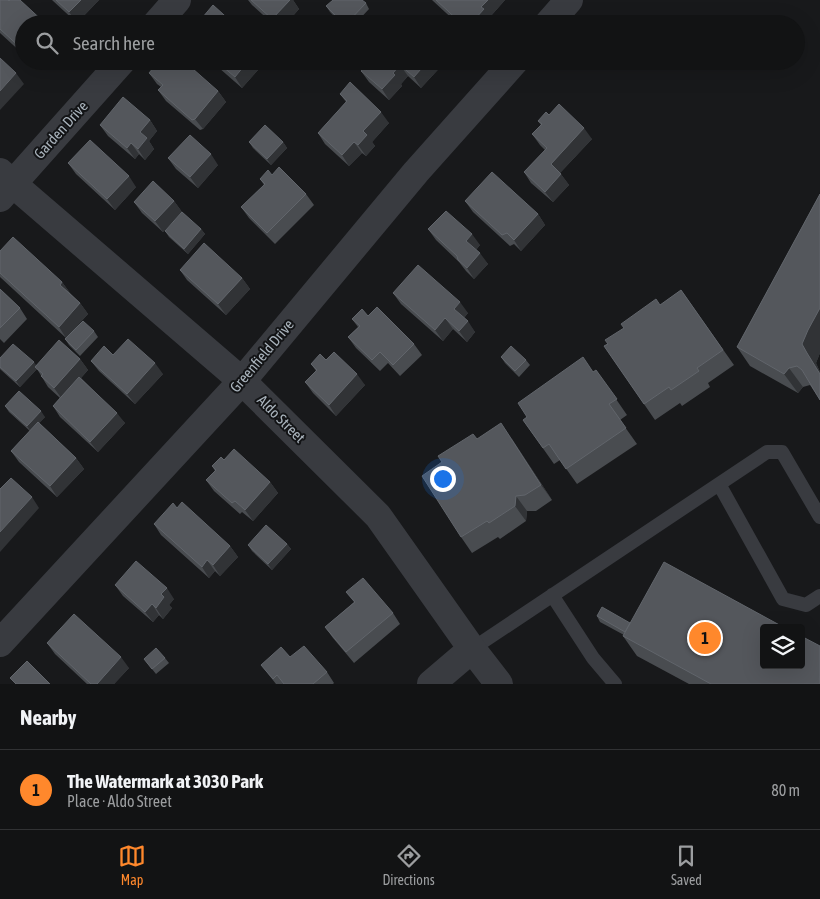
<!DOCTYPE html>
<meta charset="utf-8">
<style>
:root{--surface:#121314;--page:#1b1c1d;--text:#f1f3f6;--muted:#9c9ea0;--line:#313234;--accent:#ff882c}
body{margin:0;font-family:"Asap Condensed",sans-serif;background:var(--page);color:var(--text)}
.controls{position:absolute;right:15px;bottom:15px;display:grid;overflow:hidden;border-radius:5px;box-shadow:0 5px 20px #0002}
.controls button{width:45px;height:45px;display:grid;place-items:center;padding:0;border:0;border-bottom:1px solid var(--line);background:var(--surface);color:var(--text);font:25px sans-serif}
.you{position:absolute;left:442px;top:478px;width:18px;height:18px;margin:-12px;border:4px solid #fff;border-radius:50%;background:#1a73e8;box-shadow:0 0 0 8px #1a73e833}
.badge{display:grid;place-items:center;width:32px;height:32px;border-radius:50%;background:var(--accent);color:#111;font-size:16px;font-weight:700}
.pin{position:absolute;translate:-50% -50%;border:2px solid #fff;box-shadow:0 1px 5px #0006}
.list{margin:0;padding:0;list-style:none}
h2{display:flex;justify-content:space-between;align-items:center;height:65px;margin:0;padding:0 20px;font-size:21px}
h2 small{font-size:16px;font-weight:400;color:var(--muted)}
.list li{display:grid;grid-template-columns:32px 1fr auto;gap:15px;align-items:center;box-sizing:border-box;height:80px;padding:0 20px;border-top:1px solid var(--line)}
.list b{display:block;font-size:19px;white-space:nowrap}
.list p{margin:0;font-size:16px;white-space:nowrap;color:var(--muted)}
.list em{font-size:16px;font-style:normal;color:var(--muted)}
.icon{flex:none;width:28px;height:28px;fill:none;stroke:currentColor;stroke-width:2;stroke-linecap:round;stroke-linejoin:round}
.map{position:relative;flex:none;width:820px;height:684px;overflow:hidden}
.search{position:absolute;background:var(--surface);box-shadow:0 5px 20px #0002;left:15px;right:15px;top:15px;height:55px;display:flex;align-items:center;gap:12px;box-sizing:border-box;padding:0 18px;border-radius:28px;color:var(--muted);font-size:19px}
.sheet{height:145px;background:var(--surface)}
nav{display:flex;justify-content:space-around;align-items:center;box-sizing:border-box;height:70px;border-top:1px solid var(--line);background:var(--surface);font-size:14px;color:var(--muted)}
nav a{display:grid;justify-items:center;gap:2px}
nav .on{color:var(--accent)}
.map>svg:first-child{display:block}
</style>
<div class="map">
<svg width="820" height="684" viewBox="0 0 820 684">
<rect width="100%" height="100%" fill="#18191b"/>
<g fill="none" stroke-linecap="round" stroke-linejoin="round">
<path stroke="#393b40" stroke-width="14" d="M719 484 783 599 806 605 820 596
M552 595 593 658 615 684
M472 649 767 452H782L820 517"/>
<path stroke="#393b40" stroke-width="28" d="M156 24 177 0
M548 24 569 0
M0 172 13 184 242 381 378 516 472 649 499 684
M0 198 122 61
M0 643 242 381 416 172 515 61
M431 684 472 649"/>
</g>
<path fill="#494c50" d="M0 0 24 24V55L0 33Z
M52 0H99L77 23Z
M248 0H293L299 9 286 24H273L252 5Z
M432 0H505L490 17 492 20 488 24H458Z
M366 3 369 9 355 24H342L330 12 326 6Z
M211 61H266L242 88Z
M392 61H446L421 88 408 76 401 84 402 86 389 100 369 82 361 71 387 68Z
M149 73 218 91 226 102 203 129 200 130 166 101 158 90 161 87 157 84Z
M340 94 389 123 372 142 375 146 366 156 362 153 349 166 325 144 318 133 346 102Z
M549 115 592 139 560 173 569 185 553 202 531 183 524 172 545 150 540 145 532 134 541 125 538 121Z
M150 120 157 131 149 141 154 149 145 160 139 154 135 159 108 136 100 125Z
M249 142H283L287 148 271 165 253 148Z
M168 158 218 165 198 188 176 169Z
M68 163 136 187 115 210 76 174Z
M272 175 306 194 314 205 275 244 249 218 241 207 264 185 260 179Z
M820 194V353L816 363 820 372V400L810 385 803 387 798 393 750 366 737 347Z
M174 201 182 212 163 232 142 213 134 202Z
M465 201 538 214 545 225 521 251 514 244 510 246 473 212Z
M201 229 205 234 188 254 169 237 165 231Z
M428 229 480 245 476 250 488 264 474 279 466 271 459 262 436 240Z
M0 251 62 282 70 293 80 303 88 314 66 338 0 277Z
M180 270 242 278 250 289 226 315 187 280Z
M0 289 20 308 27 319 4 343 0 339Z
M681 290 734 365 708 383 710 387 682 406 680 403 655 420 604 346Z
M393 293 468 313 464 318 475 332 467 342 453 329 443 341 401 304Z
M368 316 414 344 422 355 400 376 388 363 380 371 356 348 348 337 358 327 352 319Z
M94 331 98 337 80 356 69 345 65 339Z
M501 357 526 360 530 365 519 377 505 363Z
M0 358 36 365 80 359 88 370 81 378 125 423 98 452 60 417 53 406 60 398 48 387 37 369 20 387 0 369Z
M326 360 365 385 336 416 313 393 305 382 316 371 311 364Z
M91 361 163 374 135 404 99 371Z
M596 370 627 415 620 420 637 444 577 484 560 460 554 464 523 420Z
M5 406 45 417 39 423 76 458 84 469 57 497 19 462 11 451 30 431 9 412Z
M477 439H512L552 500 536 511H527L526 521 500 539 498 537 472 553 461 537 442 462Z
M224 460 270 482 278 493 253 521 242 512 240 514 214 491 206 480 215 471 212 466Z
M177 508 230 546 238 557 220 576 215 571 209 578 161 535 154 524Z
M287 544 291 549 272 570 252 551 248 545Z
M115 585 174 599 169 605 172 608 163 619 159 615 153 622 123 596Z
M346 592 393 613 400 624 354 663 333 638 325 627 354 602Z
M597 616 630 623 820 684H689L637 656 623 636 624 635 600 622Z
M47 643 129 668 114 684H87L55 654Z
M290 657 327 672 334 683 333 684H276L261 665Z
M165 658 169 663 156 674 144 659Z"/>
<path fill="#313336" d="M81 0H99L77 23 69 12Z
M290 0H293L299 9 286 24H275L272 19Z
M488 0H505L490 17 492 20 488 24H478L475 19 481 7Z
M472 16 478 24H465Z
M32 61H42L37 67Z
M248 61H266L242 88 235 77Z
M428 61H446L421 88 414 77Z
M400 65 408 76 401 84 402 86 389 100 382 89 393 73Z
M16 73 24 84 0 110V91Z
M218 91 226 102 203 129 195 119Z
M381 112 389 123 372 142 375 146 366 156 358 145 363 131Z
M150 120 157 131 149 141 154 149 145 160 138 149 140 132Z
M584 128 592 139 558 175 551 164Z
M283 142 287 148 271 165 267 159Z
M354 142 362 153 349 166 342 155Z
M131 143 139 154 135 159 127 148Z
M211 154 218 165 198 188 190 177Z
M561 174 569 185 553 202 545 192Z
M129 176 136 187 115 210 107 199Z
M174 201 182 212 163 232 155 221Z
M538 214 545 225 521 251 514 240Z
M201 229 205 234 188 254 184 249Z
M472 234 480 245 474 252 466 241Z
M480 253 488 264 474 279 467 268Z
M242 278 250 289 226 315 218 304Z
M62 282 70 293 60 285Z
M460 302 468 313 462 320 454 309Z
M80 303 88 314 66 338 59 327Z
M820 308V353L816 363 820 372V374L807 353 802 344 808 330Z
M445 318 453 329 443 341 435 330Z
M468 321 475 332 467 342 459 331Z
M80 359 88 370 62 399 54 388Z
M34 362 38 368 35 367 37 369 20 387 16 381Z
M155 363 163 374 135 404 127 394Z
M789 368 803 387 798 393 784 374Z
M357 374 365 385 336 416 329 405Z
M41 411 45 417 31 432 27 426Z
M117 413 125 423 98 452 90 442Z
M501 423 512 439 552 500 541 485Z
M76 458 84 469 57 497 50 486Z
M270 482 278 493 253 521 245 510Z
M516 496 527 511 526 521 515 506Z
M32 497 39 508 0 552V532Z
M287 544 291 549 272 570 268 564Z
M230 546 238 557 220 576 213 565Z
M207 560 215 571 209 578 202 567Z
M167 588 174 599 169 605 172 608 163 619 156 608 161 594Z
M152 604 159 615 153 622 145 612Z
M121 657 129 668 114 684H97Z"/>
<path fill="#54575c" stroke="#61656b" d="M0 0H8L9 1 10 0H20L46 24H24V51L0 29Z
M56 0H81L69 12Z
M251 0H290L272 19Z
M333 0H362L366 3 346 24H344L326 6Z
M436 0H488L481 7 484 9 475 19 472 16 465 24H462Z
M213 5 234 24H197Z
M0 58 16 73 0 91Z
M159 61H184L218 91 195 119 192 120 158 90 163 85 149 73Z
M216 61H248L235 77Z
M370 61H380L387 68 392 61H428L414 77 400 65 393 73 395 75 382 89 361 71Z
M350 82 381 112 363 131 367 135 358 145 354 142 342 155 318 133 347 101 340 94Z
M123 97 150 120 140 132 147 138 138 149 131 143 127 148 100 125Z
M559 104 584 128 551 164 561 174 545 192 524 172 547 148 532 134 542 124 538 121 546 112 549 115Z
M265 125 283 142 267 159 249 142Z
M190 135 211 154 190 177 168 158Z
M90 140 129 176 107 199 68 163Z
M279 167 306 194 267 233 241 207 265 184 260 179 268 170 272 175Z
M492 172 538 214 514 240 507 233 502 235 465 201Z
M153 181 174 201 155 221 134 202Z
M820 194V308L808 330 802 344 807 353 820 374V400L802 370 797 366 789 368 784 374 737 347Z
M446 211 472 234 466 241 480 253 467 268 458 260 457 256 428 229Z
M182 212 201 229 184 249 165 231Z
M13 237 62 282 60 285 80 303 59 327 0 273V251Z
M204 243 242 278 218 304 180 270Z
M418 265 460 302 454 309 468 321 459 331 445 318 435 330 393 293Z
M0 289 20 308 0 328Z
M681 290 723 350 697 368 699 371 671 390 669 387 644 404 604 346 608 344 605 340 624 328 621 324 656 299 660 305Z
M377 307 414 344 393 365 380 352 372 360 348 337 360 326 352 319 362 309 368 316Z
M83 321 94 331 76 350 65 339Z
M128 339 155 363 127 394 91 361 104 346 113 355Z
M59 340 80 359 54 388 41 376 43 374 35 367Z
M13 344 34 362 16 381 0 367V358Z
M511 346 526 360 515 371 501 357Z
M334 352 357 374 329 405 305 382 317 370 311 364 320 354 326 360Z
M583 357 593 372 596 370 617 399 609 404 626 428 566 469 549 444 543 448 523 420 527 417 518 403Z
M79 377 117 413 90 442 53 406Z
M19 391 41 411 27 426 5 406Z
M38 422 76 458 50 486 11 451Z
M501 423 541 485 525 495 516 496 515 506 489 523 487 521 461 537 422 476 442 462 438 456 473 434 477 439Z
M234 449 270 482 245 510 235 501 232 503 206 480 216 470 212 466 221 457 224 460Z
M11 478 32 497 0 532V489Z
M182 502 230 546 213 565 207 560 202 567 154 524 173 503 177 508Z
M266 525 287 544 268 564 248 545Z
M136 561 167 588 161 594 164 597 156 608 152 604 145 612 115 585Z
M664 562 785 628H764V665H801V636L820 646V684H711L623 636Z
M363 578 393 613 346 652 325 627 355 602 346 592Z
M602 607 630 623 625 632 597 616Z
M74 614 121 657 97 684H91L47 643Z
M304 646 327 672 313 684H284L277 675 273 679 261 665 281 647 290 657Z
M156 648 165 658 152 669 144 659Z
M27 661 50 684H16L10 678Z"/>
<g text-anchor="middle" stroke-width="4" stroke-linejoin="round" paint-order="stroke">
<g font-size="15" fill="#a9b3bc" stroke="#131416">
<text transform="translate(61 130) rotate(-48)" y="5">Garden Drive</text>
<text transform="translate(262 356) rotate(-50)" y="5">Greenfield Drive</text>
<text transform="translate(281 419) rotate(45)" y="5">Aldo Street</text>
</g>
</g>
</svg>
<div class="controls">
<button><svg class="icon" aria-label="layers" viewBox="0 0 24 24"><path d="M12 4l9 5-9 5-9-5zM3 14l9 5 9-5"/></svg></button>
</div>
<div class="you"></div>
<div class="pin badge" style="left:705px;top:638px">1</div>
<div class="search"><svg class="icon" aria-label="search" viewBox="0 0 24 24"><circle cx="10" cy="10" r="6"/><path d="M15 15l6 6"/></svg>Search here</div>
</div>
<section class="sheet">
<h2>Nearby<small></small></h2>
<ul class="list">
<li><span class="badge">1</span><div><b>The Watermark at 3030 Park</b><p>Place · Aldo Street</p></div><em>80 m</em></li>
</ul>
</section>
<nav>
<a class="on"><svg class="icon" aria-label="map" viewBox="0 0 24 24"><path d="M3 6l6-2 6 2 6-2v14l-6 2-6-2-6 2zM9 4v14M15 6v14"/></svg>Map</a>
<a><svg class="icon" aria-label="directions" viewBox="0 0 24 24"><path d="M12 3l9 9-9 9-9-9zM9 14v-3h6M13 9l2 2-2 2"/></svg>Directions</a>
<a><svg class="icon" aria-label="saved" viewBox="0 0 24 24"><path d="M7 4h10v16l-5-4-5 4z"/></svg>Saved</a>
</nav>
